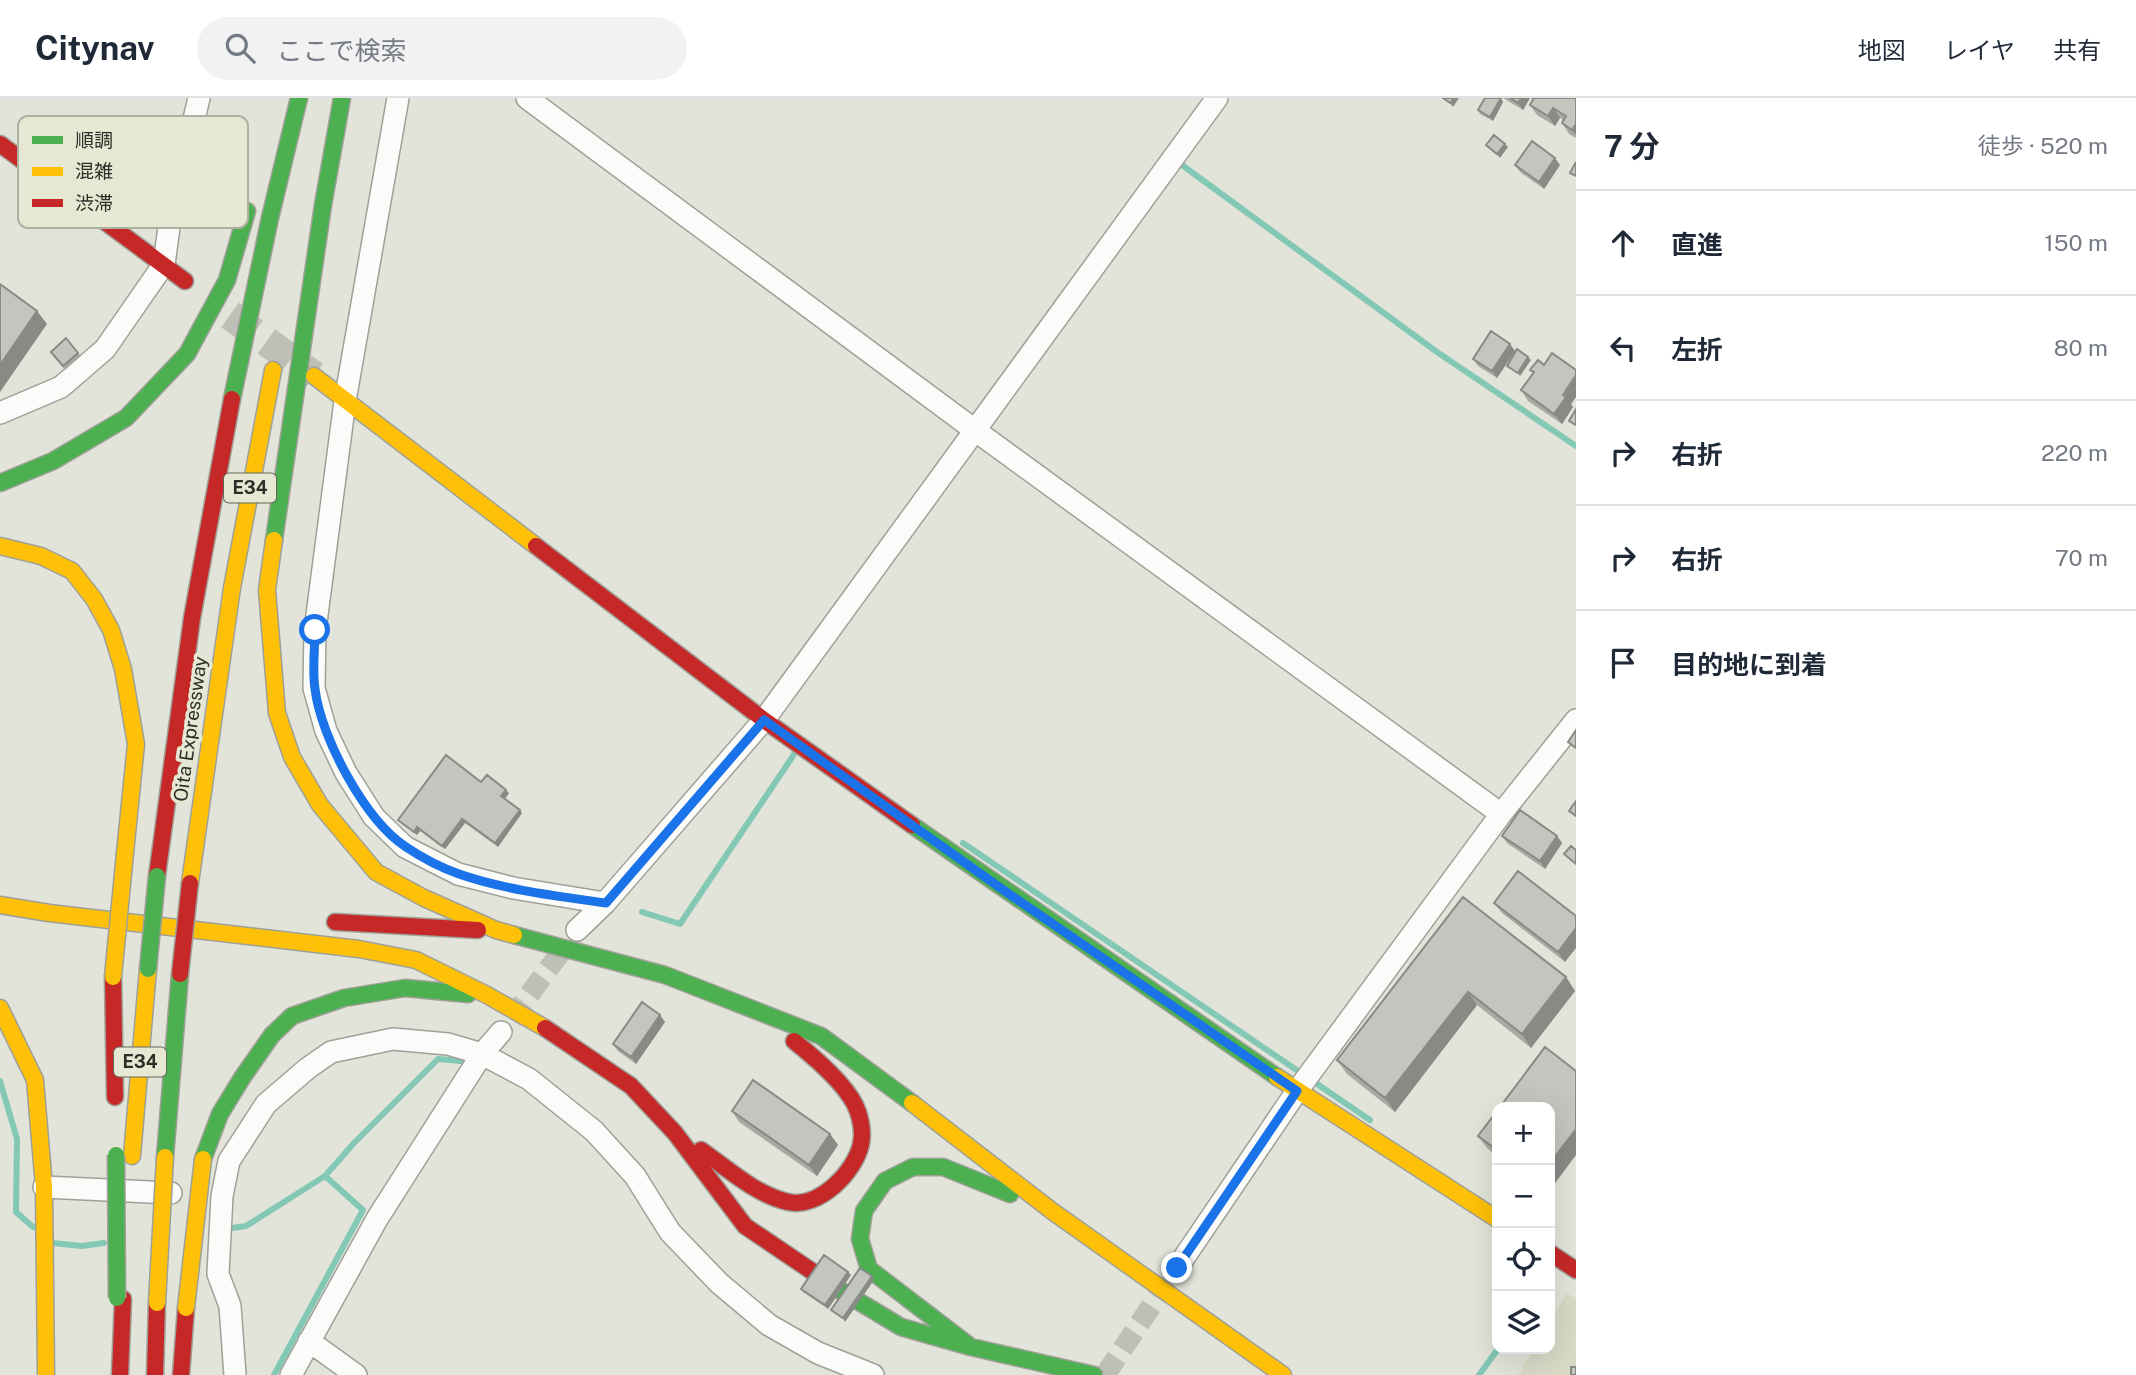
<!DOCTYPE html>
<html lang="ja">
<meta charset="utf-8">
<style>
:root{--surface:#fff;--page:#f2f2f3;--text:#1f2937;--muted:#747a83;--line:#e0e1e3}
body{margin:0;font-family:"Public Sans","Noto Sans JP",sans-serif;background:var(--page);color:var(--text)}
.controls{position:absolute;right:21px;bottom:21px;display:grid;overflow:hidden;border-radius:14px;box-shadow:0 7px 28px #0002}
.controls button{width:63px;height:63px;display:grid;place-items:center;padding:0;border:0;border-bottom:2px solid var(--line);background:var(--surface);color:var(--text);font:35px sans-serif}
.stop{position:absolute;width:21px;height:21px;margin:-16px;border:5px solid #1a73e8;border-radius:50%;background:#fff}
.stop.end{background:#1a73e8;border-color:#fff;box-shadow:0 2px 7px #0008}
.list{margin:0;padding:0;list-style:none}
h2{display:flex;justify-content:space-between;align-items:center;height:91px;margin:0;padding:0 28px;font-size:30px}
h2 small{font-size:23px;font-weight:400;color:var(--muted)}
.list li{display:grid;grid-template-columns:46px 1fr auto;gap:21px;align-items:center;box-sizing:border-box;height:105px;padding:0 28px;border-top:2px solid var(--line)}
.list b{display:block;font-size:26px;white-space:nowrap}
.list em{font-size:23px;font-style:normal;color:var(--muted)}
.icon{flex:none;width:38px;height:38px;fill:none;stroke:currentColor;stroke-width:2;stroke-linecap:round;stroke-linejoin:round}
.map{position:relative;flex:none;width:1576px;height:1277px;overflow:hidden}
header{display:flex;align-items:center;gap:42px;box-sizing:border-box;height:98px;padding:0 35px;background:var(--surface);border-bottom:2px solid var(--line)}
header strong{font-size:33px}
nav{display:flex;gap:38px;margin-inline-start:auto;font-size:24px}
.search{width:490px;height:63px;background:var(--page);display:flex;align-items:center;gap:18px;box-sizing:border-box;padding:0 24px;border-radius:38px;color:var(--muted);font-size:26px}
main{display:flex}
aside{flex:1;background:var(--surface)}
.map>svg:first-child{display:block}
</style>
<header>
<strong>Citynav</strong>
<div class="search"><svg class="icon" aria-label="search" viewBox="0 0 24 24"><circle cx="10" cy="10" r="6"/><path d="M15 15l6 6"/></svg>ここで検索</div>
<nav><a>地図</a><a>レイヤ</a><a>共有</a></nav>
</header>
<main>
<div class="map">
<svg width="1576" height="1277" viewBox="0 0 1576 1277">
<rect width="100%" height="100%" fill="#e2e4d9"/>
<path fill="#d8dac6" d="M1567 1195 1576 1201V1277H1518L1534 1251H1550V1224Z"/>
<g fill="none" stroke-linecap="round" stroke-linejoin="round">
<path stroke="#83c7b5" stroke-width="6" d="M1182 67 1437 254 1576 348
M963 745 1370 1022
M642 814 680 826 795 655
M0 983 17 1041 16 1114 33 1129
M226 1131 246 1128 325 1078 354 1045 438 961 472 964
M52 1145 82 1148 104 1145
M274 1277 363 1112 325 1078
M1479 1277 1498 1251"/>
<path stroke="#bec0b5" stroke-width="21" stroke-dasharray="21 10" stroke-linecap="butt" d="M511 921 567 846
M1105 1277 1168 1183"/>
<path stroke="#bec0b5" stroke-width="30" stroke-dasharray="30 15" stroke-linecap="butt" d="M230 217 314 278"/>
<g stroke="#9fa098" stroke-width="24">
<path id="street" d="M398 0 345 303 315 532 314 590 326 633 346 675 374 719 405 749 458 776 513 790 605 805
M527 0 976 333 1501 716
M0 315 61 289 105 251 164 166 170 122 199 0
M577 832 605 805 764 622 1217 0
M44 1089 171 1095
M1177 1170 1297 993 1501 716 1576 622
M309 1243 356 1277
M235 1277 230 1208 218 1176 222 1098 229 1063 266 1006 308 970 331 954 393 941 448 946 482 956 529 981 594 1033 635 1078 670 1134 719 1185 769 1227 818 1255 873 1277
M291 1277 377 1121 482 956 501 934"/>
</g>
<g stroke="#9fa098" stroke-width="19">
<path id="fast" d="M232 301 270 120 299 0
M0 385 53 363 126 320 187 256 227 182 247 113
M274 442 323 107 342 0
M912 727 1277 979
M514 837 665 877 821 938 912 1005
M165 1059 180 876
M203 1061 220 1016 242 980 272 937 292 918 344 900 405 890 468 896
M828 1185 901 1229 971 1249 1094 1277
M971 1249 869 1171 860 1141 864 1113 885 1083 913 1069H943L1010 1096"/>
</g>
<g stroke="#9fa098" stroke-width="19">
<path id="slow" d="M314 278 536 448
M274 442 267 492 277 615 292 659 320 707 376 774 424 800 496 832 514 837
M0 448 41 458 72 473 94 501 111 532 123 571 136 646 125 755
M190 785 232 490 273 272
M0 807 49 815 359 851 416 862 487 897 545 930
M0 910 35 982 44 1089 46 1277
M1277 979 1497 1121
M912 1005 1052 1113 1283 1277
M132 1058 148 871"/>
</g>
<g stroke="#9fa098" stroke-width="19">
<path id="jam" d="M0 46 185 183
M536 448 764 622 912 727
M157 778 192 520 232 301
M335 824 478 832
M113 879 115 999
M545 930 631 988 675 1035 745 1128 816 1176
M701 1052C727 1070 756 1097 788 1104 819 1111 855 1074 861 1046 863 1036 861 1023 858 1014 850 989 814 959 794 943
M1550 1155 1576 1172
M120 1277 123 1201
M155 1277 157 1205
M181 1277 186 1210"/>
</g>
<use href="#street" stroke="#fbfbf9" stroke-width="21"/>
<use href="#fast" stroke="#4caf50" stroke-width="16"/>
<use href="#slow" stroke="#ffc107" stroke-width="16"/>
<use href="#jam" stroke="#c62828" stroke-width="16"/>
<g stroke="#9fa098" stroke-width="19" stroke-linecap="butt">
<path id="fast-bridge" d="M148 871 157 778
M116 1057 117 1200"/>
</g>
<g stroke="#9fa098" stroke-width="19" stroke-linecap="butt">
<path id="slow-bridge" d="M113 879 125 755
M157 1205 165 1059
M186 1210 203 1061"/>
</g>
<g stroke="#9fa098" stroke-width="19" stroke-linecap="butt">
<path id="jam-bridge" d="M180 876 190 785"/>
</g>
<use href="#fast-bridge" stroke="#4caf50" stroke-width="16"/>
<use href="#slow-bridge" stroke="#ffc107" stroke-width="16"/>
<use href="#jam-bridge" stroke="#c62828" stroke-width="16"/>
</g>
<path fill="#a7aaa3" d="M1503 0H1530L1523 12Z
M1531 0H1576V40L1569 36 1562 25 1563 22 1560 20 1555 28 1537 17 1530 7 1533 2Z
M1503 4 1493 23 1480 16 1478 12Z
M1515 67H1560L1544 91 1520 74Z
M1515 253 1497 280 1478 268 1473 261Z
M51 254 78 255 81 258 65 272Z
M1544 267 1576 272V299L1571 306 1573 309 1562 326 1528 303 1521 292 1533 275 1530 272Z
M481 684 509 695 505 701 520 712 522 715 498 749 465 725 445 751 420 733 417 737 401 725 398 722Z
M1502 738H1557L1562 745 1545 771 1507 745Z
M1518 773 1565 864 1502 815 1494 805Z
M1463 799 1566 879 1575 893 1531 950 1477 907 1395 1014 1347 976 1337 962Z
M665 924 636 966 618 953 613 946Z
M732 1013 830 1036 838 1047 817 1078 739 1024Z
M1497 1013V1058L1488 1051 1478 1038Z
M851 1177 828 1211 803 1194 801 1191Z"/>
<path fill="#888b85" d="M1454 0H1459L1453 9 1450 5Z
M1501 0 1503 4 1493 23 1490 19Z
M1521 0H1530L1523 12 1518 5Z
M1553 10 1560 20 1555 28 1548 18Z
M1576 26V37L1572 32Z
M1505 46 1508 49 1500 60 1497 56Z
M1555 60 1560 67 1544 91 1539 84Z
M37 213 47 226 0 294V267Z
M1510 246 1515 253 1497 280 1492 273Z
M1528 259 1531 262 1520 278 1518 275Z
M1576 277V299L1571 306 1573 309 1562 326 1554 316 1563 297Z
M506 692 509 695 504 702 501 698Z
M520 712 522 715 498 749 495 745Z
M462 721 465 725 445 751 442 748Z
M417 729 420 733 417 737 414 734Z
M1557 738 1562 745 1545 771 1540 763Z
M1576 830V850L1565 864 1558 854Z
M1566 879 1575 893 1531 950 1522 936Z
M1468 894 1477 907 1395 1014 1385 1000Z
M660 917 665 924 636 966 631 959Z
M1576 1031V1057L1550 1092V1065Z
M830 1036 838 1047 817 1078 809 1067Z
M848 1174 851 1177 828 1211 825 1207Z
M872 1178 874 1182 845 1224 843 1220Z"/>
<path fill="#c2c6be" stroke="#888b85" stroke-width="2" d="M1443 0H1454L1450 5Z
M1485 0H1501L1490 19 1478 12Z
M1510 0H1521L1518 5Z
M1534 0H1576V26L1572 32 1562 25 1566 18 1553 10 1548 18 1530 7Z
M1494 37 1505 46 1497 56 1486 47Z
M1532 43 1555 60 1539 84 1515 67Z
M1576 64V78L1570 75Z
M0 186 37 213 0 267Z
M1491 233 1510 246 1492 273 1473 261Z
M66 240 78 255 63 268 51 254Z
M1517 251 1528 259 1518 275 1507 268Z
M1552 255 1576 272V277L1563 297 1566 299 1554 316 1521 292 1534 274 1530 272 1538 262 1544 267Z
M1576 311V327L1569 323Z
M1576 632V650L1568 644Z
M446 657 481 684 487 677 506 692 501 698 520 712 495 745 462 721 442 748 417 729 414 734 398 722Z
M1576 703V718L1569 713Z
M1520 712 1557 738 1540 763 1502 738Z
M1571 748 1576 752V766L1564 756Z
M1518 773 1576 818V830L1558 854 1494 805Z
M1463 799 1566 879 1522 936 1468 894 1385 1000 1337 962Z
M642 904 660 917 631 959 613 946Z
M1545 949 1576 973V1031L1550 1065V1009H1500Z
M753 982 830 1036 809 1067 732 1013Z
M1497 1013V1052L1478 1038Z
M824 1157 848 1174 825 1207 801 1191Z
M860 1170 872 1178 843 1220 831 1212Z
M1571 1269H1576V1277H1571Z"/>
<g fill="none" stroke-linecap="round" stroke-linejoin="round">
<path stroke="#1a73e8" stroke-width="9" d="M315 532C315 551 312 572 315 591 321 640 365 722 406 749 421 759 442 770 459 776 505 792 557 798 606 805L764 622 1009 796 1297 993 1177 1170"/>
</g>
<g text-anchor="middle" stroke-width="7" stroke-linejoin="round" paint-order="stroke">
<g fill="#e6e8d4" stroke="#64665b" stroke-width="2">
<rect x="224" y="375.5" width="52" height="29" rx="5"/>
<rect x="114" y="949.5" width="52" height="29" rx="5"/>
</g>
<g font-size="18" font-weight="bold" fill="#2d2e27">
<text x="250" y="396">E34</text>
<text x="140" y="970">E34</text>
</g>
<g font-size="19" fill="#2d2e27" stroke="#e6e8d4">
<text transform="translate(190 631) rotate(-82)" y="7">Oita Expressway</text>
</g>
</g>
<rect x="18" y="18" width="230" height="112" rx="10" fill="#e6e8d4" stroke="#aeb0a0" stroke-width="2"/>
<rect x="32" y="38" width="31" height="8" fill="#4caf50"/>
<rect x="32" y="69" width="31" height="9" fill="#ffc107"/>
<rect x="32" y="101" width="31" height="8" fill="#c62828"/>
<g font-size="19" fill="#2d2e27">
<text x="75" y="49">順調</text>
<text x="75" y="80">混雑</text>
<text x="75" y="112">渋滞</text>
</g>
</svg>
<div class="controls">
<button>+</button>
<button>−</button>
<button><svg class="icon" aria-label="locate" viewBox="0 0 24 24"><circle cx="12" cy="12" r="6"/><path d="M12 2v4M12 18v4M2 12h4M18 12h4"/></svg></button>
<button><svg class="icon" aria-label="layers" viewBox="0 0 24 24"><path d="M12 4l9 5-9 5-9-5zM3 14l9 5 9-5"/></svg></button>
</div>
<div class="stop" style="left:315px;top:532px"></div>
<div class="stop end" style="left:1177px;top:1170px"></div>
</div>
<aside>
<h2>7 分<small>徒歩 · 520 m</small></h2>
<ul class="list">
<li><svg class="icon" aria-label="ahead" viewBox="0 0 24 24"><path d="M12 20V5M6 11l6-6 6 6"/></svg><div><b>直進</b></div><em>150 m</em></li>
<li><svg class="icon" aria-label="left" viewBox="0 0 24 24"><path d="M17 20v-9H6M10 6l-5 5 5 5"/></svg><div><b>左折</b></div><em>80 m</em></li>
<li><svg class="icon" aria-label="right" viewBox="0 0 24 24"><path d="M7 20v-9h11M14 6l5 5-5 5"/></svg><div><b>右折</b></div><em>220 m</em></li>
<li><svg class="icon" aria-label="right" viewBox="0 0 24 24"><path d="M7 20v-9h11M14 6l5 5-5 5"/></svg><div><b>右折</b></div><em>70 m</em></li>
<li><svg class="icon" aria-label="arrive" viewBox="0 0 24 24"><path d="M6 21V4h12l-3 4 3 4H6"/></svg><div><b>目的地に到着</b></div></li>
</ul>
</aside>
</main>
